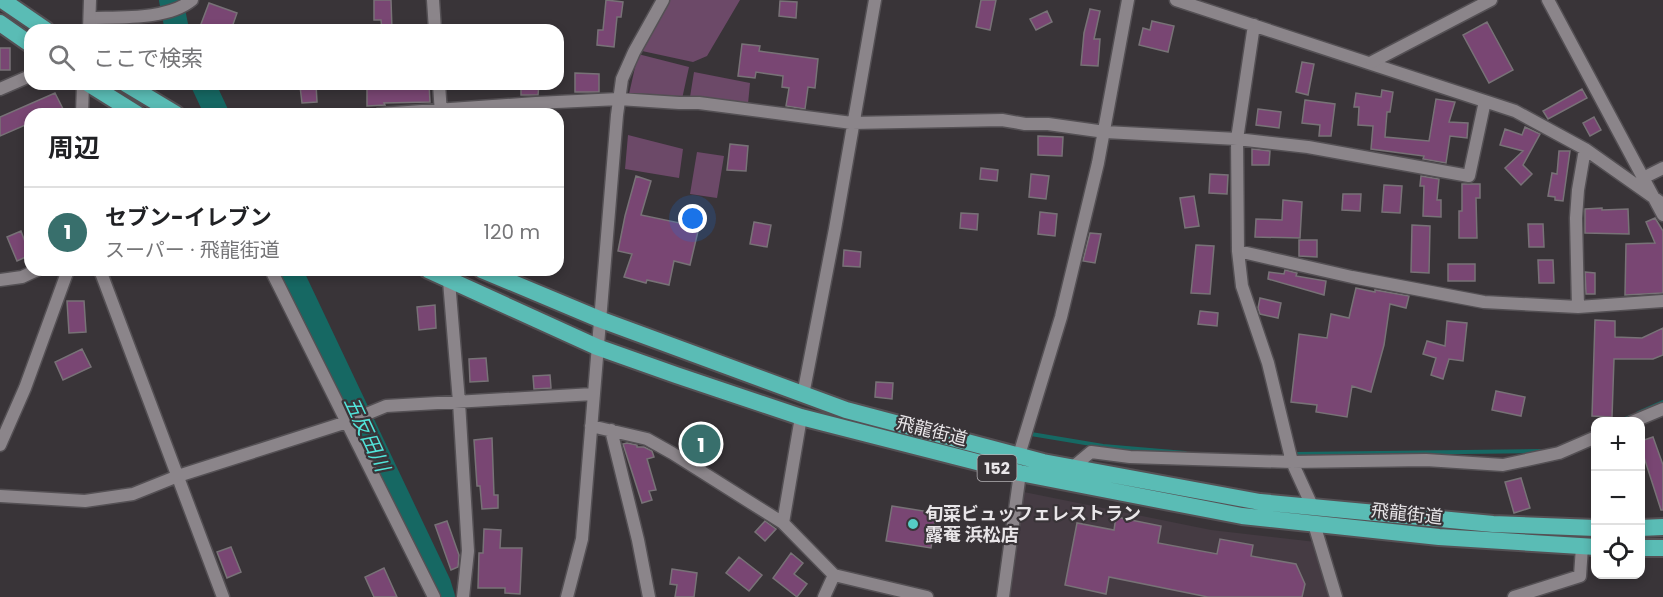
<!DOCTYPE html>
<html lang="ja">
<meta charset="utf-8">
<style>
:root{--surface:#fff;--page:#f6f6f6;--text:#202124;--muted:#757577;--line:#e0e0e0;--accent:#386f6c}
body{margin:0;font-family:Poppins,"Noto Sans JP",sans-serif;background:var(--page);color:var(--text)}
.controls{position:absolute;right:18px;bottom:18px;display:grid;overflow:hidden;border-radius:12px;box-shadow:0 3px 9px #0003}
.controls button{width:54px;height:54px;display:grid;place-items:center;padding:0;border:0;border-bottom:2px solid var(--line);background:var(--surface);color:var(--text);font:30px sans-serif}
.you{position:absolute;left:693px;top:219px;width:21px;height:21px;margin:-15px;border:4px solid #fff;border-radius:50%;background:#1a73e8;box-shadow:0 0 0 9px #1a73e833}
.badge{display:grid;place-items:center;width:39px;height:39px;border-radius:50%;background:var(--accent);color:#fff;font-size:20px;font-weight:700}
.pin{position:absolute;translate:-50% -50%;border:3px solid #fff;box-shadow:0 2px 6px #0006}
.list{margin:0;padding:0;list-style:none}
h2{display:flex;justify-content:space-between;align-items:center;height:78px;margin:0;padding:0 24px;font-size:26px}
h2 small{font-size:20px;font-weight:400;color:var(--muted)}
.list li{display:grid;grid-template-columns:39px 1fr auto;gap:18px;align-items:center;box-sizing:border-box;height:90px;padding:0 24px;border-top:2px solid var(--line)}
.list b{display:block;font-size:22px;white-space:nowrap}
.list p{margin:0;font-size:20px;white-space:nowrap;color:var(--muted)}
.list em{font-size:20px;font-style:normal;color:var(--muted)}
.icon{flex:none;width:33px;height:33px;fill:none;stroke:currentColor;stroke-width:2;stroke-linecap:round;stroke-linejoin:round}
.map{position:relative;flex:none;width:1663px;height:597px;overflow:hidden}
.search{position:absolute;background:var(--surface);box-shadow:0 3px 9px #0003;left:24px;top:24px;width:540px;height:66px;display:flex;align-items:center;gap:15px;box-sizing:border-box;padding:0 21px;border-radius:18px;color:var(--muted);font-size:22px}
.panel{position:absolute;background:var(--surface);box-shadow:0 3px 9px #0003;left:24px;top:108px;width:540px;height:168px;border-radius:18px}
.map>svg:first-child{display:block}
</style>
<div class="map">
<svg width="1663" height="597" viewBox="0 0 1663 597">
<rect width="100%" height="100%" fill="#393438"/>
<path fill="#453b43" d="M1024 492 1211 530 1316 542 1329 597H1008Z"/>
<path fill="#6c4968" d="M670 0H740L707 56 693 62 642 51Z
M638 54 689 67 682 99 629 94Z
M694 72 750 83 748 104 690 97Z
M628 135 683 149 679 178 625 169Z
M697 152 724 156 717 198 690 194Z"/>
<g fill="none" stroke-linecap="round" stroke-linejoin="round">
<path stroke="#166863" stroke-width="4" d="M1638 413 1663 402
M1618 422 1632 416
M1031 434 1103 446 1185 453
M1295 454 1540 451"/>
<path stroke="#166863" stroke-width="24" d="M171 0 177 30
M203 84 217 114
M290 270 439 584 443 597"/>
</g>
<path fill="#794673" stroke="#787277" stroke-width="1.5" d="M374 0H391L392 30H382L381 20H374Z
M606 0 623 2 621 17H617L614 47 597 45 598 30H603Z
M981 0H996L990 30 976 27Z
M780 1 797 2 796 18 779 16Z
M209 3 237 13 231 30H217L201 24Z
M1090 9 1100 11 1094 39H1100L1098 66 1081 65 1084 33Z
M1047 11 1052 22 1036 30 1030 19Z
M1152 21 1174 26 1168 52 1139 45 1143 28 1150 30Z
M1487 22 1513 70 1489 83 1463 35Z
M742 44 760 46 759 51 818 59 815 88 808 87 805 109 786 106 789 88 782 87 783 76 756 72 755 78 738 76Z
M0 48H10V70H0Z
M1302 62 1314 64 1308 95 1296 92Z
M575 73 599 74V92H575Z
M311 84H316L317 102 302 103 300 86Z
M367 84H384V87L404 84H429L430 102 384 103 385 105 367 106Z
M521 84H539L538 95H521Z
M1582 89 1587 98 1548 119 1543 111Z
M1382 90 1393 92 1390 112H1387L1385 137 1429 141 1436 99 1455 102 1449 122 1468 123 1467 138 1450 136 1446 163 1423 159 1424 156 1371 149 1373 126 1358 125 1359 107H1354L1356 93 1381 97Z
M55 93 63 109 52 114H30V123L0 136V117Z
M1305 100 1335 104 1331 136H1319L1320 125 1302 123Z
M1258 109 1281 112 1279 128 1256 125Z
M1594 117 1601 130 1590 136 1583 123Z
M1525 127 1540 134 1523 165 1532 174 1521 185 1505 168 1523 151 1500 145 1505 129 1522 135Z
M1038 136 1063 137 1062 156 1038 155Z
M730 144 748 146 746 171 727 170Z
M1252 149 1270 151 1269 165H1252Z
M1559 151H1570L1563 201 1555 200V197L1548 196 1552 173 1557 174Z
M981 168 998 170 997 181 980 179Z
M1031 174 1049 176 1046 199 1029 197Z
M1210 174 1228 175 1227 194 1209 193Z
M636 176 651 181 641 215 699 227 690 265 674 261 669 285 647 280 646 283 624 277 632 254 618 251 625 216Z
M1421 176 1439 179 1437 200H1441V217L1423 216 1424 186H1420Z
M1462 184H1480V198H1476L1477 238H1459V211H1462Z
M1384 185 1402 186 1400 213 1382 212Z
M1343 194H1361L1360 211 1342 210Z
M1194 196 1199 226 1185 228 1180 198Z
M1283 200 1302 202 1300 238 1255 237 1256 219 1282 220Z
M1602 208V210L1628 209 1629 234 1585 233V209Z
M1040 212 1057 214 1055 236 1038 234Z
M961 213 978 214 977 230 960 228Z
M1655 218 1663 231V293L1625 295 1626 244 1655 243 1646 222Z
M754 222 771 225 767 247 750 244Z
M1528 224H1543L1544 247H1529Z
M1412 225 1430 226 1429 273 1411 272Z
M21 231 30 255 17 261 7 237Z
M1090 233 1101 234 1095 263 1083 261Z
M1299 240H1317V257L1299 256Z
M1196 245 1214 246 1210 294 1191 293Z
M844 250 861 252 860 267 843 266Z
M1538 260H1553L1554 283H1539Z
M1448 264H1475V281H1448Z
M1285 270 1297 273 1296 276 1326 281 1324 295 1268 279 1269 272 1284 274Z
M1585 272 1595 273V294H1586Z
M1356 288 1375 292V290L1409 296 1406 308 1390 304 1384 345 1371 392 1352 386 1347 417 1316 412 1317 405 1291 402 1299 334 1327 338 1331 314 1349 318Z
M1260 298 1281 303 1278 318 1260 314 1258 308Z
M67 301H84L86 332 69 333Z
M435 305 436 328 419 330 417 307Z
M1200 311 1218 313 1217 326 1198 324Z
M1595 320 1615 321V337L1642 338 1663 328V355L1653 359H1614L1612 417 1592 416Z
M1447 321 1467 323 1463 361 1449 359 1443 379 1431 375 1436 358 1423 354 1427 341 1445 346Z
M82 349 91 367 63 380 55 362Z
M486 358 488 381 470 382 469 359Z
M550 375 551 388 534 389 533 376Z
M876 382 893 383 892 399 875 397Z
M1496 391 1525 397 1521 416 1492 410Z
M687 430 722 441 716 459 682 448Z
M1653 437 1663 465V510H1661L1641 448V441Z
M492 438 494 495H498V508L482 509 480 486H477L474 440Z
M627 443 637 445V447H644L652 451 654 457 647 459 656 490 649 491 652 500 642 503 623 444Z
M1521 478 1530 508 1514 513 1505 482Z
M892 506 936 513 931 548 886 541Z
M1116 517 1161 526 1158 543 1217 554 1220 539 1253 545 1251 556 1296 564 1305 584 1302 597H1208L1109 577 1106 594 1065 585 1077 523 1114 530Z
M447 521 459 555 458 567 451 570 435 525Z
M765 521 776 529 765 541 755 532Z
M484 529 501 530 500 548H522L520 594 505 593V588H478L479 553H483Z
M231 547 241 572 227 578 217 552Z
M791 553 803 563 794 574 807 584 797 597 773 578Z
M739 557 762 575 749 591 726 573Z
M384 568 397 597H374L365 577Z
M672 569 697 573 694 597H675L677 585 670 584Z"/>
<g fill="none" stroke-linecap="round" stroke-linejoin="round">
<g stroke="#545054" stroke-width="15">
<path id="minor" d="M433 0 435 30
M1176 0 1515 111 1585 149 1663 204
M1548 0 1663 215
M90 18C120 17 168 20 192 0
M1254 25 1237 139 1238 251 1242 286 1268 363 1292 462 1313 508
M439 84 441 114
M0 89 30 76
M380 114 536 103 619 99 679 103H699L852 123 1002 120 1025 124H1048L1105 132 1237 139 1308 147 1469 176 1485 101
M1643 178 1663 168
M1238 251 1352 277 1484 302 1578 307 1663 301
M100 270 223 597
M271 270 434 597
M0 280 22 277 37 270
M449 281 459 402 468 551 463 597
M1578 307 1576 218 1578 190 1585 149
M803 395 835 229 875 0
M1632 422 1663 409
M591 426 647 439 672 453 783 523 834 575 927 597
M611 430 638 540 649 597
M1019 455 1061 317 1098 163 1128 0
M1073 467 1091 452 1130 457 1292 462 1426 460 1503 465 1559 453 1596 437
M0 496 85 501 133 494 178 476 347 422 386 406 593 394
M783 523 801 417
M1314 524 1336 597
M567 597 582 539 617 115 622 79 634 52 663 0
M824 597 834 575
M1003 597 1020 473
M1514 597 1580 576 1582 547"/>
</g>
<g stroke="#545054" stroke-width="15">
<path id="tertiary" d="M89 30 90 0
M1372 62 1491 0
M82 114 83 84
M0 445 25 388 68 270"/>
</g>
<g stroke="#545054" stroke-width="20">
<path id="trunk" d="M2 0 46 30
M0 23 30 44
M89 84 137 114
M126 84 176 114
M428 270 597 347 676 375 801 417 1020 473 1242 516 1439 537 1596 547
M482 270 599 319 846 410 1043 462 1260 502 1493 524 1596 528
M1640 528 1663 527
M1640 548H1663"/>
</g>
<use href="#minor" stroke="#8b858a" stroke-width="12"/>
<use href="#tertiary" stroke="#8b858a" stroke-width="12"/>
<use href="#trunk" stroke="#5abcb5" stroke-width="16"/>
</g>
<circle fill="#55cec5" stroke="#393438" stroke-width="2" cx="913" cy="524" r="6"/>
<g text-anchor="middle" stroke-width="4.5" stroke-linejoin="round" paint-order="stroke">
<rect fill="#393438" stroke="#b4b1b4" stroke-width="1.5" x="977.5" y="455" width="39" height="26" rx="4.5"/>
<g font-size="16" font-weight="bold" fill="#e9e6e9">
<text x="997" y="474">152</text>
</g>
<g font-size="18" fill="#e9e6e9" stroke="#393438">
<text transform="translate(932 431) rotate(14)" y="6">飛龍街道</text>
<text transform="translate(1407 514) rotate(6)" y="6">飛龍街道</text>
</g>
<g font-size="18" font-weight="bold" fill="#e9e6e9" stroke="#393438" text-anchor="start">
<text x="925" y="520">旬菜ビュッフェレストラン<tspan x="925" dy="21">露菴 浜松店</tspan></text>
</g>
<g font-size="20" font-style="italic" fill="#52e4da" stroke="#393438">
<text transform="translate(367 434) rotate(65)" y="7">五反田川</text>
</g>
</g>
</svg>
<div class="controls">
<button>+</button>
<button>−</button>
<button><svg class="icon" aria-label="locate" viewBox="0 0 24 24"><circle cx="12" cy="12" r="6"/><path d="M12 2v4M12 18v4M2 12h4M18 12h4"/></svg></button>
</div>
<div class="you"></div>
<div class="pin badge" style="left:701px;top:444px">1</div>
<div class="search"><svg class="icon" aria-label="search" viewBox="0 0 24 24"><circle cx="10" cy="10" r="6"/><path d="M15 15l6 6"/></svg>ここで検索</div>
<section class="panel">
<h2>周辺<small></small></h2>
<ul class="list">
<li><span class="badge">1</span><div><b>セブン-イレブン</b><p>スーパー · 飛龍街道</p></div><em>120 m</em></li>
</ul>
</section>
</div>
